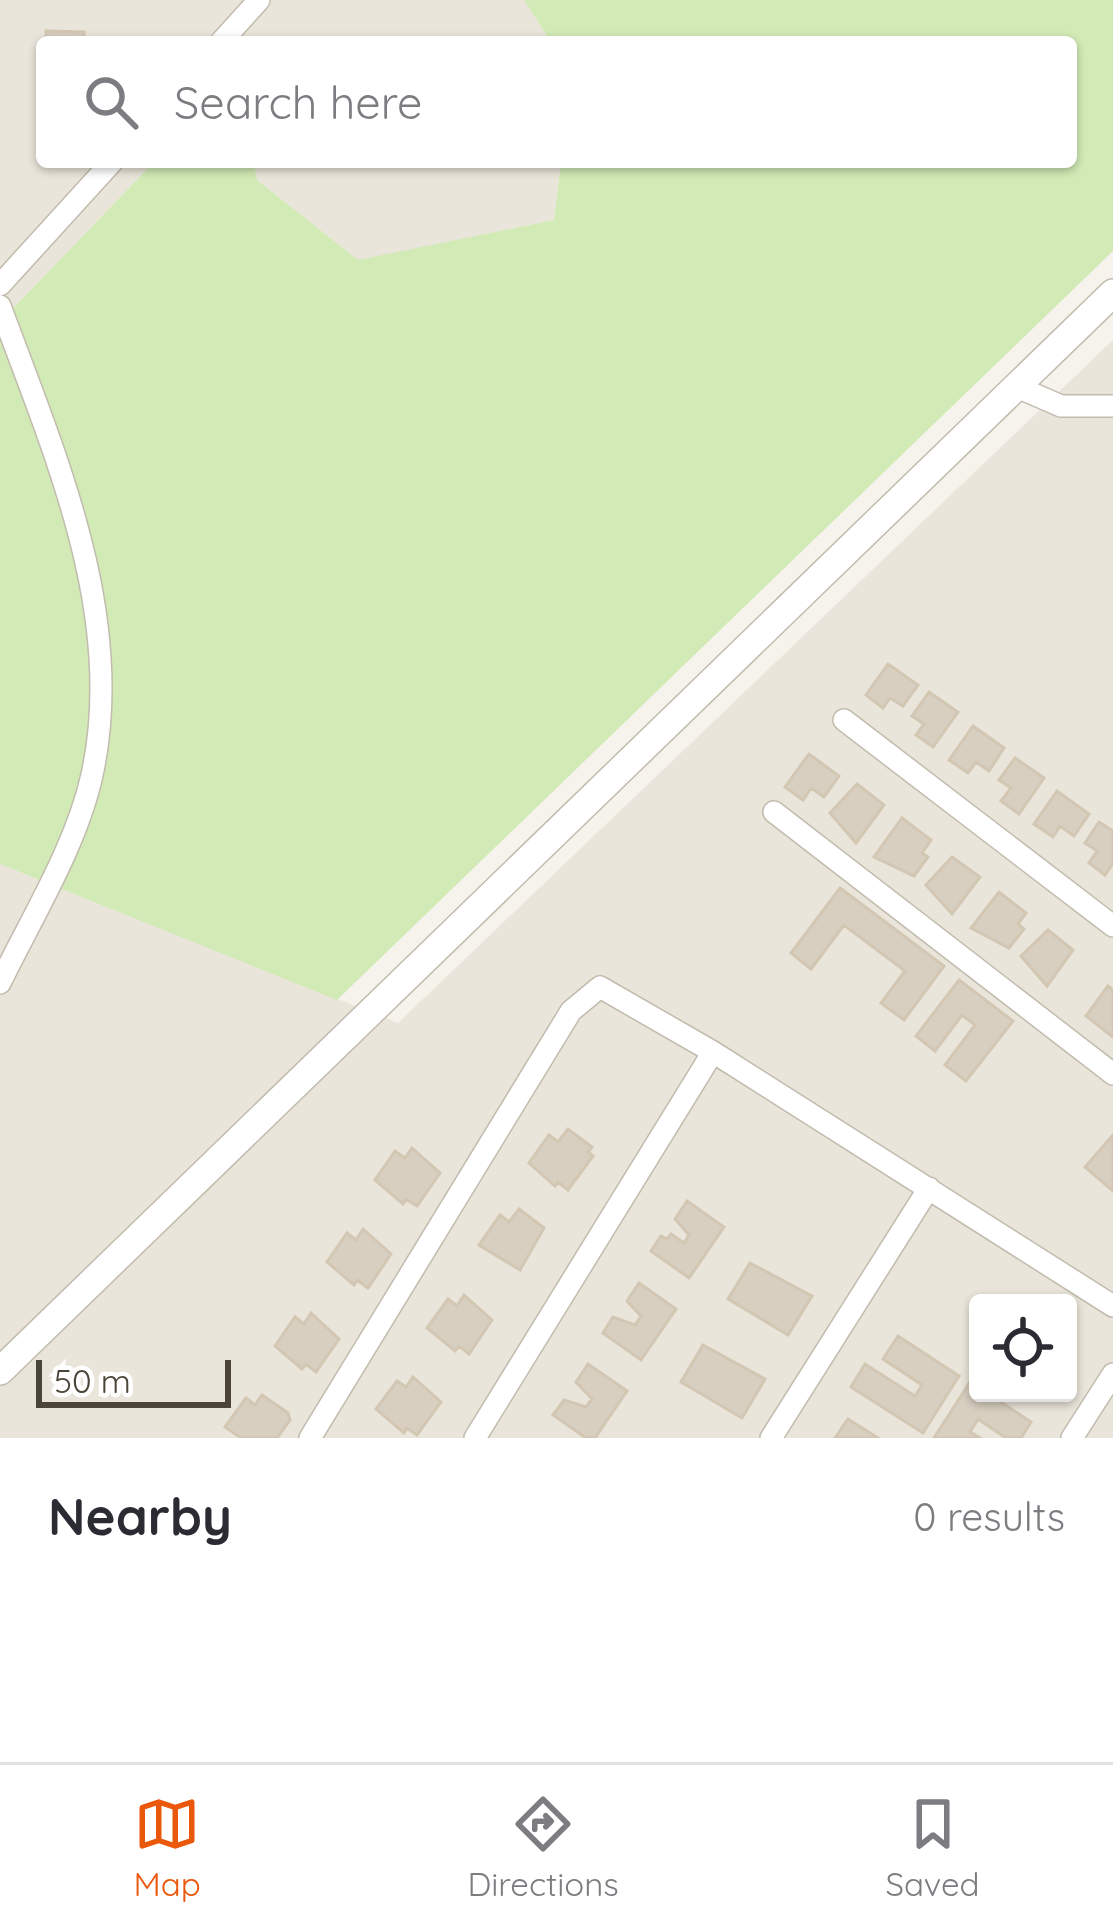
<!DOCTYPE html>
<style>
:root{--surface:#fff;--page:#f7f7f7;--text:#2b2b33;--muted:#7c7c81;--line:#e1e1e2;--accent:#ea580c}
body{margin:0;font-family:Quicksand,sans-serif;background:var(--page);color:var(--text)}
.controls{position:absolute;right:36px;bottom:36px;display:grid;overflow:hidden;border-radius:12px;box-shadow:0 3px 9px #0004}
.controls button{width:108px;height:108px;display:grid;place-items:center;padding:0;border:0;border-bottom:3px solid var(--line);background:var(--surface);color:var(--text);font:60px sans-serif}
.scale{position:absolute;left:36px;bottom:30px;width:195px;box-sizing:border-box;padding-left:12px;border:6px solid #4b4439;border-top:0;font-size:33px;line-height:42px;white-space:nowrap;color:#4b4439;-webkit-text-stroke:9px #fff;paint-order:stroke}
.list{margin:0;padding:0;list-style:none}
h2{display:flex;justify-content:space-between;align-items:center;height:156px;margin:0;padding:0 48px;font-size:51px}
h2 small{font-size:39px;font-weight:400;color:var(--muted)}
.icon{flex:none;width:66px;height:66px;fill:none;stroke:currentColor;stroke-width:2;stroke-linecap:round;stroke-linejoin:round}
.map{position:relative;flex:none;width:1113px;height:1438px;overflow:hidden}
.search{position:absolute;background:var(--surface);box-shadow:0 3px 9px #0004;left:36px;right:36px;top:36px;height:132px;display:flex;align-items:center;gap:30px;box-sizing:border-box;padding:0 42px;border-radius:12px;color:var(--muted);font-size:45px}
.sheet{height:324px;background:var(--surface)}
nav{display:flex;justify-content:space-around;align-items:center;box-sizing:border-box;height:168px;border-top:3px solid var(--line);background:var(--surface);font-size:33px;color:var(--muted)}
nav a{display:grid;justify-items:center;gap:6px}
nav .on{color:var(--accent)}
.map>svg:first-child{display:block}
</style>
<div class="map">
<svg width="1113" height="1438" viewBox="0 0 1113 1438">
<rect width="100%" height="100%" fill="#f6f3ec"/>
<path fill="#eae5da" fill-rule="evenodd" d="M0 0H524L551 42H42V162H154L0 322Z
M254 162H561L554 220 358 261 257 180Z
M1113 340V1438H0V864L398 1023ZM978 1303H1068V1393H978Z"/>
<path fill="#d2eab5" d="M524 0H1113V251L337 1000 0 864V322L154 162H254L257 180 358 260 554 220 561 162H1071V42H551Z"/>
<path fill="#d8cfc1" stroke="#d3c7b4" stroke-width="3" d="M46 31 84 32V42H46Z
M888 664 918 685 903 706 890 698 883 708 866 695Z
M929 692 958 712 933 747 916 735 924 724 912 716Z
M973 726 1004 748 989 771 976 762 968 773 949 760Z
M809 754 839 776 824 797 811 788 803 800 785 787Z
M1015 758 1044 778 1019 814 1001 801 1011 788 999 780Z
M857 784 884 805 856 843 830 813Z
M1057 791 1089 814 1074 836 1060 826 1053 837 1034 824Z
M902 818 931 840 922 853 928 857 914 876 874 857Z
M1099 822 1113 831V863L1105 875 1089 863 1097 851 1085 843Z
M952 857 980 877 952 914 926 885Z
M840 888 944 966 904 1020 881 1003 905 971 844 925 811 969 791 953Z
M999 892 1026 913 1018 924 1024 929 1009 948 971 928Z
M1048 930 1073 950 1047 986 1021 956Z
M959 980 1013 1021 966 1081 945 1065 975 1025 962 1015 935 1051 916 1036Z
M1108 986 1113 990V1037L1086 1016Z
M568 1129 592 1147 588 1152 593 1156 568 1190 558 1182 555 1186 529 1163 549 1135 558 1142Z
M1113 1135V1191L1085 1167Z
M412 1148 440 1173 417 1206 406 1199 403 1204 375 1180 395 1151 405 1158Z
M687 1201 724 1227 689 1278 651 1251 661 1236 667 1239 671 1234 684 1243 689 1235 675 1219Z
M519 1209 544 1228 520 1270 479 1245 500 1215 509 1222Z
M363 1229 391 1254 368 1288 357 1280 354 1285 327 1262 347 1233 356 1240Z
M750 1263 812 1296 788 1335 728 1299Z
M639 1283 676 1309 641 1360 603 1333 613 1317 635 1325 641 1316 627 1301Z
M464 1295 492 1320 469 1354 459 1346 455 1351 427 1328 448 1299 457 1306Z
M311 1313 339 1339 316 1372 306 1364 302 1369 275 1346 295 1317 304 1324Z
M898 1336 959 1376 923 1433 851 1387 865 1364 915 1396 922 1385 883 1359Z
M703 1345 765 1379 742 1418 681 1382Z
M588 1364 627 1391 595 1438H586L553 1415 564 1400 586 1407 592 1399 576 1382Z
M413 1377 441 1402 417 1435 407 1428 404 1433 376 1409 397 1381 406 1387Z
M970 1382 978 1393H987L1031 1422 1021 1438H1006L978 1419 970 1432 980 1438H934Z
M262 1395 288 1413 290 1420 277 1438H241L225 1427 246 1398 255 1405Z
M848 1419 878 1438H835Z"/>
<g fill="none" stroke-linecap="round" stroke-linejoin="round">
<g stroke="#c2bbae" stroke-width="24">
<path id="minor" d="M221 42 259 0
M0 285 112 162
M0 306C54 452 127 616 92 775 76 847 32 917 0 983
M1015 386 1061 406H1113
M844 720 1113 926
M774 812 1113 1074
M310 1438 571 1011 600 987 713 1052 1113 1306
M475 1438 713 1052
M771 1438 929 1188
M1072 1438 1113 1374"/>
</g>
<g stroke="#c2bbae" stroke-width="30">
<path id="tertiary" d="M0 1371 1113 293"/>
</g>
<use href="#minor" stroke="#fff" stroke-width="21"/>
<use href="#tertiary" stroke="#fff" stroke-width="27"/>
</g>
</svg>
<div class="controls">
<button><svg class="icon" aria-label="locate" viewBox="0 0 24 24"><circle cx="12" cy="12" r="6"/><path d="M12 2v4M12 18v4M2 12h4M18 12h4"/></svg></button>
</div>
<div class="scale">50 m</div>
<div class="search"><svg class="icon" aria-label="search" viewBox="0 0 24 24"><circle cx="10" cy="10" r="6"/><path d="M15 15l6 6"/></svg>Search here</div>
</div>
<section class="sheet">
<h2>Nearby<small>0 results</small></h2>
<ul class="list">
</ul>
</section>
<nav>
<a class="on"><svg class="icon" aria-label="map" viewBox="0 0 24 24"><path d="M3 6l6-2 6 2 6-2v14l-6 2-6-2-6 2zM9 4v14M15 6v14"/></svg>Map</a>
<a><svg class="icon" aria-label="directions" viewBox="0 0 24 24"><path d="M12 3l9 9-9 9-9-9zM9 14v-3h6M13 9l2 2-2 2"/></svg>Directions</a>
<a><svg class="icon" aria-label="saved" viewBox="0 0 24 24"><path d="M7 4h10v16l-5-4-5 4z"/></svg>Saved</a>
</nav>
